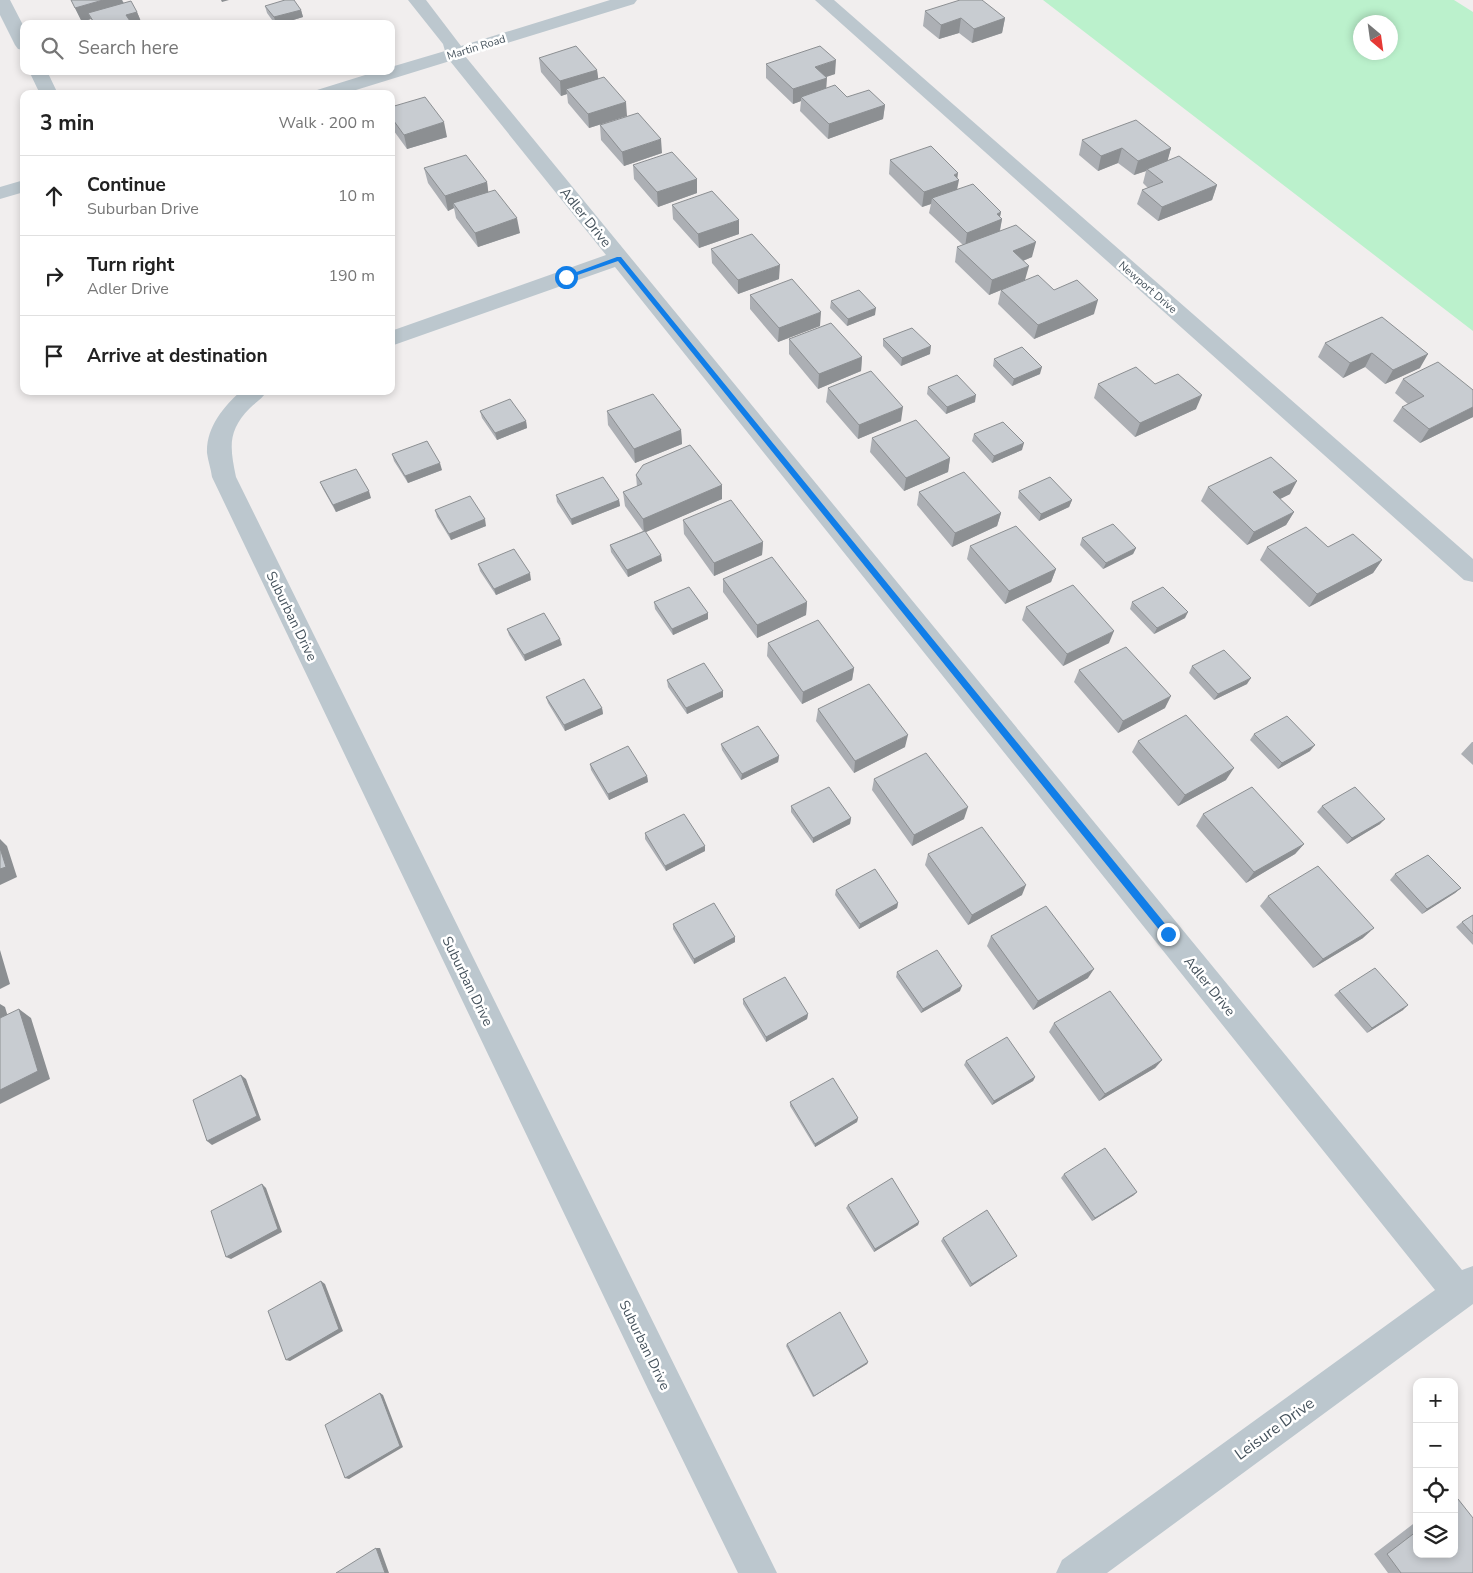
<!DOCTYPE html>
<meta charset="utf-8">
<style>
:root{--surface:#fff;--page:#f6f6f6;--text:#222;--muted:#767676;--line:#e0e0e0}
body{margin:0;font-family:"Nunito Sans",sans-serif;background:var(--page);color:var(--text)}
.controls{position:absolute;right:15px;bottom:15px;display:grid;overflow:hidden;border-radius:10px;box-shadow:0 2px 8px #0003}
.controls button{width:45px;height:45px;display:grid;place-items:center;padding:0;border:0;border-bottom:1px solid var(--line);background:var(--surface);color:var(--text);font:25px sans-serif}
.compass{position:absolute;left:1353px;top:15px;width:45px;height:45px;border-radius:50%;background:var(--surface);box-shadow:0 2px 8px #0003;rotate:151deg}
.stop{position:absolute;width:15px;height:15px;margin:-11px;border:4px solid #117ee8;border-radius:50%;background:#fff}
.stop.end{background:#117ee8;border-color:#fff;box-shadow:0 1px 5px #0008}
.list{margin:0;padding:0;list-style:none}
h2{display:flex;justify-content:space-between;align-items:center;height:65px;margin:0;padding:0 20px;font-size:21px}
h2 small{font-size:16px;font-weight:400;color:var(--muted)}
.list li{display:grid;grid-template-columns:32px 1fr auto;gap:15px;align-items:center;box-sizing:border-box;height:80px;padding:0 20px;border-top:1px solid var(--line)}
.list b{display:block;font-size:19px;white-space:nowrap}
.list p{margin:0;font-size:16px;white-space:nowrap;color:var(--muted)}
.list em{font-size:16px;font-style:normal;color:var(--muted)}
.icon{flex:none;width:28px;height:28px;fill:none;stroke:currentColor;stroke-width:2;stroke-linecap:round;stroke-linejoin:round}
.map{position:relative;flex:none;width:1473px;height:1573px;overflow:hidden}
.search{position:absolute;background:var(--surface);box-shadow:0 2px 8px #0003;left:20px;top:20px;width:375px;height:55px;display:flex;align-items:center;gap:12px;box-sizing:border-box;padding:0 18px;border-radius:10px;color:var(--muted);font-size:19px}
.panel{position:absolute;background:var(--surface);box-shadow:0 2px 8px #0003;left:20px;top:90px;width:375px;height:305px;border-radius:10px}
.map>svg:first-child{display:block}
</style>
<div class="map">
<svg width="1473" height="1573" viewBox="0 0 1473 1573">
<rect width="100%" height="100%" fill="#f1eeee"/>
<path fill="#bbf1cc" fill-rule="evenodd" d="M1043 0H1454L1473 12V331ZM1360 22H1390V52H1360Z"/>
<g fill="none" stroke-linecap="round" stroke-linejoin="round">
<path fill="#bcc7ce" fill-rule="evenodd" d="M0 0H10L24 27V50L18 49 15 45 0 15Z
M408 0H426L461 46 610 0H637L634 4 465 56 1462 1270 1473 1266V1304L1107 1573H1056L1062 1560 1435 1290 615 267 391 346V331L606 255 450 61 343 94H314L317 90 378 71H391V67L445 51 443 44Z
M815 0H834L1473 559V582L1464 580Z
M29 71H47L58 94H40Z
M24 180V192L0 199V187Z
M241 391H267C263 398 256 402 250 408 227 431 230 448 236 477L777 1573H738L648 1389 212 477C211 469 208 461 207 453 206 428 223 407 241 391Z"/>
</g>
<path fill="#acafb4" d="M71 0H122L124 3 137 12 142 24H93L91 19 82 22Z
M265 6 301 10 303 17 280 24H275L267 13Z
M925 11 1005 18 1002 33 972 43 959 33 939 39 923 26Z
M539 58 597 70 598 79 627 116 589 128 568 103 567 94 561 96 541 72Z
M766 64 835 74 826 77V88L847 97 885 105 883 119 828 139 800 111 801 101 793 104 766 78Z
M391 107 447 137 407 149 391 127Z
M600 125 662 153 624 166 601 140Z
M1082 140 1171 148 1167 161 1217 185 1212 200 1158 221 1137 204 1142 190 1148 188 1143 183 1146 171 1134 175 1118 163 1098 171 1079 155Z
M890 160 957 178V189L1001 212 1000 217 1002 219 1000 231 1032 257 1023 261 1025 280 1054 290 1094 314 1034 339 998 304 1001 290 989 295 955 262 957 247 963 245 929 213 931 204 922 207 889 174Z
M633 165 697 179V193L658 207 634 179Z
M424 168 487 182 488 192 520 233 478 247 456 218 454 208 448 211 428 183Z
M672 205 739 234 699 248 673 219Z
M711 249 779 279 738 294 712 263Z
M750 295 820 326 778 342 750 309Z
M831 301 875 315 847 326 830 308Z
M1382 317 1420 368 1385 384 1365 367 1343 378 1318 357 1325 343Z
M789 339 862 357 861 371 818 389 789 354Z
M883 339 930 354 901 366 883 346Z
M994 359 1040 374 1012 386 993 366Z
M1403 379 1473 407V417L1420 443 1393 421 1402 407 1408 404 1395 393Z
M1098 384 1196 409 1135 437 1094 398Z
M928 387 975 402 946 414 927 394Z
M828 388 901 421 858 439 826 402Z
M480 411 526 421 527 428 497 440 482 418Z
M607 411 681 430 682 444 635 463 608 425Z
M974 434 1022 450 992 463 972 441Z
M872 438 950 458 948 472 904 491 870 452Z
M392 454 442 470 408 483 394 461Z
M636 475 722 485V499L645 532 662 561 628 577 611 552 610 545 643 531 625 506 623 492 637 487Z
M320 482 371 498 336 512 323 489Z
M1208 487 1290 494 1280 499 1294 512 1286 525 1247 545 1201 501Z
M1019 491 1072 500 1069 507 1039 521 1018 498Z
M919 492 1001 513 997 526 952 547 917 505Z
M556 495 619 500 620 506 572 525 557 502Z
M435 510 486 526 451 540 437 517Z
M683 520 763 542 762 555 714 576 684 534Z
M1082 538 1136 548 1133 554 1103 569 1080 545Z
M970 546 1056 569 1051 582 1005 604 967 559Z
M1267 547H1328L1382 560 1373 573 1309 607 1260 560Z
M478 564 531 580 496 595 480 571Z
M723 579 807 602 806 615 757 638 723 592Z
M654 602 708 613V619L673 635 655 609Z
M1132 602 1185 618 1154 634 1130 609Z
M1026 607 1109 643 1063 666 1022 620Z
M507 629 562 645 525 661 509 635Z
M768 643 854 668 852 680 802 704 767 656Z
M1192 666 1247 684 1214 700 1189 673Z
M1079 670 1165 708 1118 733 1074 682Z
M667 680 723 697 687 714 668 687Z
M546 697 602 708 603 714 565 731 548 703Z
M818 709 905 747 854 773 816 721Z
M1254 734 1310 751 1278 769 1250 740Z
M1138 741 1226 780 1178 806 1132 752Z
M1472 742H1473V765L1461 754Z
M721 744 779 756 778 762 741 780 722 750Z
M590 764 647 776 648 782 609 800 591 770Z
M874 779 964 819 912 846 872 790Z
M791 806 851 818 850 824 813 843 791 812Z
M1322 806 1380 824 1347 844 1317 812Z
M1203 814 1304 844 1295 854 1246 883 1196 826Z
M645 833 705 846V851L666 871 645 839Z
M928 854 1022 895 968 925 925 865Z
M1395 874 1461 888 1455 893 1422 914 1390 880Z
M836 890 898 903 897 908 859 929 835 895Z
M1268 896 1363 938 1313 968 1260 906Z
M1473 915V945L1456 927 1462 922Z
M673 924 735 937V942L694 964 673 929Z
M991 936 1088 978 1033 1010 987 946Z
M897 972 960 991 921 1013 896 977Z
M1339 991 1403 1010 1367 1033 1334 995Z
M743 999 808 1014 807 1019 766 1042 743 1004Z
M1054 1023 1162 1060 1155 1068 1099 1101 1049 1032Z
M966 1061 1035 1077 1033 1081 992 1105 964 1065Z
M790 1102 858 1118 857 1122 815 1147 790 1106Z
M1064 1174 1134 1195 1092 1221 1061 1178Z
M848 1205 919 1222 918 1225 874 1252 846 1208Z
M943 1238 1014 1258 970 1287 941 1241Z
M787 1344 868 1362 867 1364 813 1397 786 1346Z
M1454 1499H1458L1473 1573H1388L1374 1554 1417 1521V1554H1454Z"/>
<path fill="#8c8f92" d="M103 0H122L126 10 88 13 91 19 82 22 75 8Z
M221 0H229L222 2Z
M301 10 303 17 280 24H276L274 17Z
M137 12 142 24H130L126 15Z
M961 18 959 33 939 39 941 25Z
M1005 18 1002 33 972 43 974 29Z
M836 60 835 74 814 81 815 67Z
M597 70 599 84 566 89 567 94 561 96 560 81Z
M827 78 826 92 801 97V101L793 104V89Z
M626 102 627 116 589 128 588 114Z
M885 105 883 119 828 139 829 124Z
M444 122 447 137 407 149 404 135Z
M661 139 662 153 624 166 622 152Z
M1122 148 1118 163 1098 171 1101 156Z
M1171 148 1167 163 1147 169 1146 171 1134 175 1138 161Z
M958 173 957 181 959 180 956 195 932 198 931 204 922 207 924 192 954 175Z
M697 179V193L658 207 657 192Z
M487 182 489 197 453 203 454 208 448 211 445 196Z
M1217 185 1212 200 1158 221 1162 207Z
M1001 212 999 220 1002 219 999 234 965 247 967 233 997 214Z
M517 218 520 233 478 247 475 233Z
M739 220V234L699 248 698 234Z
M1036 242 1032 257 1010 266 1013 251Z
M780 265 779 279 738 294V280Z
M1029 266 1025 280 989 295 992 280Z
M1098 300 1094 314 1034 339 1038 325Z
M876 308 875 315 847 326 848 319Z
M821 312 820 326 778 342 779 328Z
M931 346 930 354 901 366 902 358Z
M1372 353 1365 367 1343 378 1350 363Z
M1428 354 1420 368 1385 384 1393 370Z
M862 357 861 371 818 389 819 374Z
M1042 367 1040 374 1012 386 1014 379Z
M976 395 975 402 946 414 947 407Z
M1202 395 1196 409 1135 437 1140 423Z
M903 407 901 421 858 439 859 425Z
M1473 407V417L1420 443 1429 429Z
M526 421 527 428 497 440 495 433Z
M681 430 682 444 635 463 634 449Z
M1024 443 1022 450 992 463 994 456Z
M950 458 948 472 904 491 906 478Z
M440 463 442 470 408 483 405 476Z
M1297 481 1290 494 1266 506 1273 492Z
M722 485V499L644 533 643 519Z
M369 491 371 498 336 512 333 505Z
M619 500 620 506 572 525 571 519Z
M1072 500 1069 507 1039 521 1041 514Z
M1294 512 1286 525 1247 545 1254 532Z
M1001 513 997 526 952 547 955 533Z
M485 519 486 526 451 540 449 534Z
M763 542 762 555 714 576V563Z
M1136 548 1133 554 1103 569 1106 563Z
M661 555 662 561 628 577 627 570Z
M1382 560 1373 573 1309 607 1317 594Z
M1056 569 1051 582 1005 604 1009 591Z
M530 573 531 580 496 595 494 589Z
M807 602 806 615 757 638V625Z
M1188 612 1185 618 1154 634 1157 628Z
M708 613V619L673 635 672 629Z
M1114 631 1109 643 1063 666 1067 654Z
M560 639 562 645 525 661 524 655Z
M854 668 852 680 802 704 803 692Z
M1251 678 1247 684 1214 700 1218 694Z
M723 691V697L687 714 686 708Z
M1171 696 1165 708 1118 733 1123 721Z
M602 708 603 714 565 731 564 725Z
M908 735 905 747 854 773 855 761Z
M1315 745 1310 751 1278 769 1282 763Z
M779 756 778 762 741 780 742 774Z
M1234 768 1226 780 1178 806 1185 795Z
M647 776 648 782 609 800 608 794Z
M968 807 964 819 912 846 914 835Z
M851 818 850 824 813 843V838Z
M1385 819 1380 824 1347 844 1352 838Z
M0 839 7 846 17 877 0 885Z
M1304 844 1295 854 1246 883 1254 872Z
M705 846V851L666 871 665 866Z
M1026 885 1022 895 968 925 972 915Z
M1461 888 1455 893 1422 914 1427 909Z
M898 903 897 908 859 929 860 924Z
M1374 928 1363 938 1313 968 1323 959Z
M735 937V942L694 964V959Z
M0 950 10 984 0 989Z
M1094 969 1088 978 1033 1010 1038 1001Z
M962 986 960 991 921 1013 923 1009Z
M0 1004 5 1007 11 1027 0 1020Z
M1408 1005 1403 1010 1367 1033 1372 1028Z
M19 1009 31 1018 50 1079 0 1104V1090Z
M808 1014 807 1019 766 1042V1037Z
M1162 1060 1155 1068 1099 1101 1105 1094Z
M241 1075 246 1079 261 1120 212 1145 207 1141Z
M1035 1077 1033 1081 992 1105 994 1101Z
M858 1118 857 1122 815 1147V1144Z
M262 1184 266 1188 282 1232 231 1259 226 1257Z
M1137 1192 1134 1195 1092 1221 1095 1218Z
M919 1222 918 1225 874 1252 875 1249Z
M1017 1256 1014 1258 970 1287 972 1284Z
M321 1281 325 1284 343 1331 290 1361 286 1360Z
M868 1362 867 1364 813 1397 814 1396Z
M380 1393 383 1395 403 1447 349 1479 345 1478Z
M376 1548H380L389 1573H385Z"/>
<path fill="#c8ccd1" stroke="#8c8f92" d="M71 0H103L75 8Z
M285 0H294L301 10 274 17 265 6Z
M960 0H982L1005 18 974 29 961 18 941 25 925 11Z
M131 1 137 12 126 15 132 24H95L88 13Z
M576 46 597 70 560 81 539 58Z
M820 46 836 60 815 67 827 78 793 89 766 64Z
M604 77 626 102 588 114 566 89Z
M835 85 847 97 869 90 885 105 829 124 801 97Z
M425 97 444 122 404 135 391 117V107Z
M638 113 661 139 622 152 600 125Z
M1136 120 1171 148 1138 161 1122 148 1101 156 1082 140Z
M931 146 958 173 954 175 959 180 924 192 890 160Z
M672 152 697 179 657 192 633 165Z
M466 155 487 182 445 196 424 168Z
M1179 156 1217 185 1162 207 1142 190 1163 182 1147 169Z
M973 184 1001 212 997 214 1002 219 967 233 932 198Z
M495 190 517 218 475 233 453 203Z
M712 191 739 220 698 234 672 205Z
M1016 225 1036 242 1013 251 1029 266 992 280 957 247Z
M752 234 780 265 738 280 711 249Z
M1038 275 1054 290 1077 280 1098 300 1038 325 1001 290Z
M792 279 821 312 779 328 750 295Z
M859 290 876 308 848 319 831 301Z
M1382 317 1428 354 1393 370 1372 353 1350 363 1325 343Z
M831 323 862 357 819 374 789 339Z
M912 328 931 346 902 358 883 339Z
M1022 347 1042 367 1014 379 994 359Z
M1438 362 1473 390V407L1429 429 1402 407 1424 396 1403 379Z
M1136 367 1155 384 1178 374 1202 395 1140 423 1098 384Z
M871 371 903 407 859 425 828 388Z
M957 375 976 395 947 407 928 387Z
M653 394 681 430 634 449 607 411Z
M510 399 526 421 495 433 480 411Z
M916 420 950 458 906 478 872 438Z
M1003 422 1024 443 994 456 974 434Z
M427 441 440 463 405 476 392 454Z
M690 445 722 485 643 519 623 492 642 484 636 475 643 465Z
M1271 457 1297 481 1273 492 1294 512 1254 532 1208 487Z
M356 469 369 491 333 505 320 482Z
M964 472 1001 513 955 533 919 492Z
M603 477 619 500 571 519 556 495Z
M1050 477 1072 500 1041 514 1019 491Z
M470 496 485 519 449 534 435 510Z
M731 500 763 542 714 563 683 520Z
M1113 524 1136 548 1106 563 1082 538Z
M1016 526 1056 569 1009 591 970 546Z
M1306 527 1328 547 1353 534 1382 560 1317 594 1267 547Z
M645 531 661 555 627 570 610 545Z
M514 549 530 573 494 589 478 564Z
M772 557 807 602 757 625 723 579Z
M1073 585 1114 631 1067 654 1026 607Z
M689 587 708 613 672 629 654 602Z
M1163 587 1188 612 1157 628 1132 602Z
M544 613 560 639 524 655 507 629Z
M818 620 854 668 803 692 768 643Z
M1126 647 1171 696 1123 721 1079 670Z
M1224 650 1251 678 1218 694 1192 666Z
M704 663 723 691 686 708 667 680Z
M584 679 602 708 564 725 546 697Z
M869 684 908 735 855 761 818 709Z
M1186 715 1234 768 1185 795 1138 741Z
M1287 716 1315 745 1282 763 1254 734Z
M758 726 779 756 742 774 721 744Z
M628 746 647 776 608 794 590 764Z
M926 753 968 807 914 835 874 779Z
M829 787 851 818 813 838 791 806Z
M1252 787 1304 844 1254 872 1203 814Z
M1355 787 1385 819 1352 838 1322 806Z
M684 814 705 846 665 866 645 833Z
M982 827 1026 885 972 915 928 854Z
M0 848 6 867 0 869Z
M1428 855 1461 888 1427 909 1395 874Z
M1318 866 1374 928 1323 959 1268 896Z
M875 869 898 903 860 924 836 890Z
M714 903 735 937 694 959 673 924Z
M1046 906 1094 969 1038 1001 991 936Z
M1473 915V934L1462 922Z
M937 950 962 986 923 1009 897 972Z
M1375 968 1408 1005 1372 1028 1339 991Z
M785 977 808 1014 766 1037 743 999Z
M1110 991 1162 1060 1105 1094 1054 1023Z
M19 1009 38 1071 0 1090V1018Z
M1007 1037 1035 1077 994 1101 966 1061Z
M241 1075 257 1116 207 1141 193 1100Z
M833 1078 858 1118 815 1144 790 1102Z
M1105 1148 1137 1192 1095 1218 1064 1174Z
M892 1178 919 1222 875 1249 848 1205Z
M262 1184 278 1229 226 1257 211 1211Z
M987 1210 1017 1256 972 1284 943 1238Z
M321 1281 339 1329 286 1360 268 1311Z
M840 1312 868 1362 814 1396 787 1344Z
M380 1393 400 1446 345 1478 325 1425Z
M1458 1499 1473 1518V1573H1401L1387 1554 1417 1531V1554H1454V1502Z
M376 1548 385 1573H336Z"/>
<path fill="#117ee8" d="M617 257H621L1171 931V937H1165L618 261 569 278 563 277Z"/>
<g text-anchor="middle" stroke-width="5" stroke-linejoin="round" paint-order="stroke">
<g font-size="11" fill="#46535d" stroke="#fff">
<text transform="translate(476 47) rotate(-17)" y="4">Martin Road</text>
<text transform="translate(1148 287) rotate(41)" y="4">Newport Drive</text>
</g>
<g font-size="14" fill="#46535d" stroke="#fff">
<text transform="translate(586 217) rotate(51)" y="5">Adler Drive</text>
<text transform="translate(292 616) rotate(64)" y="5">Suburban Drive</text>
<text transform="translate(468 981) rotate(64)" y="5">Suburban Drive</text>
<text transform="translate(1210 986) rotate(51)" y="5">Adler Drive</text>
<text transform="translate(645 1345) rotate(64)" y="5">Suburban Drive</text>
</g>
<g font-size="16" fill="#46535d" stroke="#fff">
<text transform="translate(1274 1428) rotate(-36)" y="6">Leisure Drive</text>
</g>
</g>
</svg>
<div class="controls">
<button>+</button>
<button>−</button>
<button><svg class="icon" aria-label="locate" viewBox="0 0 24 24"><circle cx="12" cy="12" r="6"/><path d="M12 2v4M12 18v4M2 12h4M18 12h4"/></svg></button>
<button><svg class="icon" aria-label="layers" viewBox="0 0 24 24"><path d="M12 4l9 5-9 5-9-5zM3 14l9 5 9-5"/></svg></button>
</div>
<svg class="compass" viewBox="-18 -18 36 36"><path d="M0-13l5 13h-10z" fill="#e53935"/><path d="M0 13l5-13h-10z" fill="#767676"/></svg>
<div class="stop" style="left:566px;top:277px"></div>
<div class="stop end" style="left:1168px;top:934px"></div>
<div class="search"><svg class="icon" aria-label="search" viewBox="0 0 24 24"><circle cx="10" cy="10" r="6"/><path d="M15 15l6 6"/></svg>Search here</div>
<section class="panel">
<h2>3 min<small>Walk · 200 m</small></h2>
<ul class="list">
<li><svg class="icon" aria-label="ahead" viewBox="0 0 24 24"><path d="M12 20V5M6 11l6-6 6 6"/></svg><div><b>Continue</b><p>Suburban Drive</p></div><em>10 m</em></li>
<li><svg class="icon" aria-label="right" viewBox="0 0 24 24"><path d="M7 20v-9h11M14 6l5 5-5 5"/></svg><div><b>Turn right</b><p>Adler Drive</p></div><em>190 m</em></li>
<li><svg class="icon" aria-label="arrive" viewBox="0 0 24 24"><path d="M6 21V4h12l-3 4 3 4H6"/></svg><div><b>Arrive at destination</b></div></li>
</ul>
</section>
</div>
